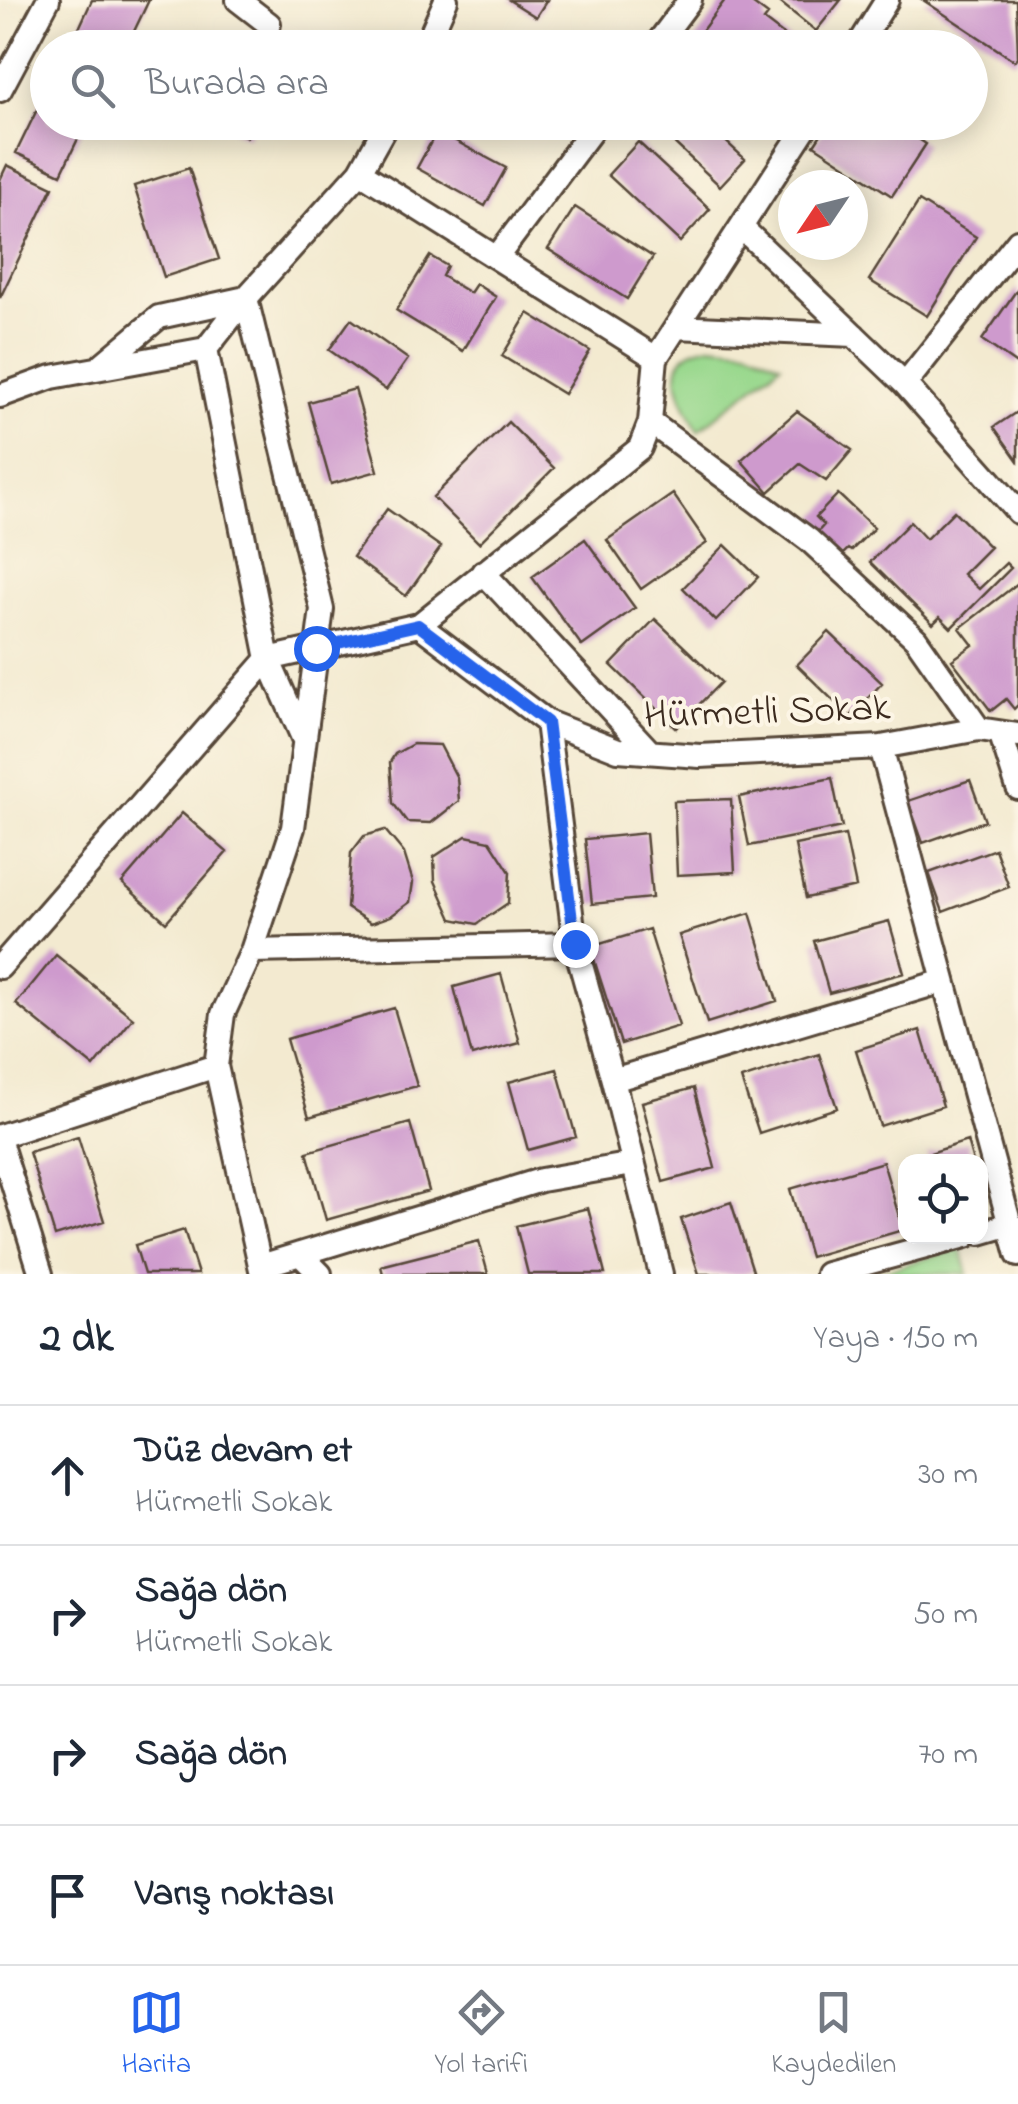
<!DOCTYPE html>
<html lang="tr">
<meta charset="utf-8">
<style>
:root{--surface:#fff;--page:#f6f6f7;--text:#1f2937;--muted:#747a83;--line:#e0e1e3;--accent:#2563eb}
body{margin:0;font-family:"Indie Flower",sans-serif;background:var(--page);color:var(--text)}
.controls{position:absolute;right:30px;bottom:30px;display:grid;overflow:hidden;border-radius:20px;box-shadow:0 5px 25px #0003}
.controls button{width:90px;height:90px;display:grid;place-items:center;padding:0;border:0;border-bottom:2px solid var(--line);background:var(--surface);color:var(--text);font:50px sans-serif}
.compass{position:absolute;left:778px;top:170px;width:90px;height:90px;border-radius:50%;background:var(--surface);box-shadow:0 5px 25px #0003;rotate:235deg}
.stop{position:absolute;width:30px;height:30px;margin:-22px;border:8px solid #2563eb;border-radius:50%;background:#fff}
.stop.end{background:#2563eb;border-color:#fff;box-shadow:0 2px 10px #0008}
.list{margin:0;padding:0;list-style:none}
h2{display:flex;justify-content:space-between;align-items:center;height:130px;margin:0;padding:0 40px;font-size:42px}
h2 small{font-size:32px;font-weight:400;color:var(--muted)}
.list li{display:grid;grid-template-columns:65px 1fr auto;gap:30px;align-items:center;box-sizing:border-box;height:140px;padding:0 40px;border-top:2px solid var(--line)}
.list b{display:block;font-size:38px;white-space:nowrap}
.list p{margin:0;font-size:32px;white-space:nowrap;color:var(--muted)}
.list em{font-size:32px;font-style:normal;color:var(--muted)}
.icon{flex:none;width:55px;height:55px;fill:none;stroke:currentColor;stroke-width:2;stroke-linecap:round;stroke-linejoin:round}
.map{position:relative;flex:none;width:1018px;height:1274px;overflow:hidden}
.search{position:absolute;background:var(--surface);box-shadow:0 5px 25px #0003;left:30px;right:30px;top:30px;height:110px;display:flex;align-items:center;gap:25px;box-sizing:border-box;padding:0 35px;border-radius:55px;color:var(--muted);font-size:38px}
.sheet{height:690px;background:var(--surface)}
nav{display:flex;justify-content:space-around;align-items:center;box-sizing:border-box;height:140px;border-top:2px solid var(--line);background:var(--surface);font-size:28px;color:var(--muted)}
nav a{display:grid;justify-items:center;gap:5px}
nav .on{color:var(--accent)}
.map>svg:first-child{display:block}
</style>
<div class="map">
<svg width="1018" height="1274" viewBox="0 0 1018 1274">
<rect width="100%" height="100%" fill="#fcf5e5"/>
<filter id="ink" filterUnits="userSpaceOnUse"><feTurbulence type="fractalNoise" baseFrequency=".01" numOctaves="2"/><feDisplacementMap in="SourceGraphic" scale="20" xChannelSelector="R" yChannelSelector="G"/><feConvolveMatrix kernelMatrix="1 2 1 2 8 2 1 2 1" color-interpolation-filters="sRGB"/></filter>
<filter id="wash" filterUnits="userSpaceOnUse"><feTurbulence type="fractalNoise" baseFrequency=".0048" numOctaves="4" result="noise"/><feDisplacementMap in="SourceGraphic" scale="40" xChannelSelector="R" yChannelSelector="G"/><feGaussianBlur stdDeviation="2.25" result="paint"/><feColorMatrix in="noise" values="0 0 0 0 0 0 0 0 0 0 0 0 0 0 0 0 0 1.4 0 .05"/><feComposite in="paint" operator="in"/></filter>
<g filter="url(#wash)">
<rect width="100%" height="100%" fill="#f3ead0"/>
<path fill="#99d88d" stroke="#6a8156" stroke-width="2.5" d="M710 345 749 349 781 364 698 431C682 399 655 355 710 345Z
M961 1248 968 1274H872Z"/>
<g id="blocks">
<path fill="#ce9acd" d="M92 0H149L126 48H70Z
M509 0H547L536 17Z
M725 0H748L768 15 764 20 797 45 689 48Z
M777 0H841L816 31Z
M923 0H1016L1018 57 1015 61Z
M48 87V122H86L61 174 16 153Z
M218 122H255L247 137Z
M652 122H705L745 159 720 186Z
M829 122H893L926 144 892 196 814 145Z
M437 131 506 168 485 206 417 168Z
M638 142 710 209 680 242 608 175Z
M7 165 53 187 0 298V180Z
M189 168 219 259 164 277 134 186Z
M919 201 976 237 927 316 869 280Z
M575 207 653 257 627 299 548 249Z
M430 256 447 266 442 276 470 293 476 284 496 297 463 351 396 310Z
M1018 288V365L982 340Z
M528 313 590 351 564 394 502 356Z
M351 319 408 359 386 390 329 350Z
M355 389 378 471 331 484 308 402Z
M797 411 852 450 826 481 800 464 769 492 741 460Z
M1018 411V461L994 427Z
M508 422 554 468 479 543 433 497Z
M673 494 707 543 641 589 607 540Z
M838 494 874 528 851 551 848 549 839 558 815 535 824 525 816 517Z
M387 509 441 547 406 596 353 557Z
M954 511 990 547 963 574 979 589 1006 563 1011 568 951 628 940 617 933 624 870 562 910 522 926 539Z
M585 539 635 608 582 646 532 577Z
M725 545 758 577 716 621 683 588Z
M1018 583V705L1014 709 1006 699 991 711 952 660 973 645 960 628Z
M655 619 721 682 676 728 611 665Z
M829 632 882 683 850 717 797 665Z
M413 744 440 745 457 778 459 801 431 823 407 822 393 803 390 762 395 754Z
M832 778 842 827 749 846 739 797Z
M970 780 985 821 923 843 908 801Z
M731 799 735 872 677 875 674 801Z
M182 813 227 852 166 922 122 883Z
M385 830 404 853 413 882 410 902 391 916 371 923 347 908 351 853 364 836Z
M646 833 652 898 592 904 585 839Z
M845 835 856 887 806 898 795 845Z
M466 836 490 841 510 872 508 903 477 924 452 919 435 881 434 857Z
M995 849 1009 887 943 912 929 873Z
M750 913 777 1001 707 1023 679 935Z
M889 921 904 973 829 993 814 941Z
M649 929 679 1026 621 1044 590 947Z
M56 955 133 1018 94 1067 16 1004Z
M501 974 520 1043 472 1056 454 987Z
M394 1008 417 1086 309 1117 286 1039Z
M920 1030 943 1106 880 1126 856 1050Z
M819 1054 837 1108 759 1133 741 1079Z
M557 1069 576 1137 528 1150 509 1082Z
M694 1088 715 1168 663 1182 642 1102Z
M410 1123 429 1191 326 1220 307 1152Z
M78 1137 104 1221 55 1236 29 1152Z
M967 1141 973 1162H929L927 1154Z
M883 1162 903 1230 810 1257 790 1189Z
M731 1202 753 1271 743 1274H699L681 1219Z
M588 1208 605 1274H528L516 1226Z
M184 1230 198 1274H144L135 1245Z
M479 1241 488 1274H383L381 1266Z"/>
</g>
</g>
<g filter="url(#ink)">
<use href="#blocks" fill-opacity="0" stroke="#574739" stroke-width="2.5"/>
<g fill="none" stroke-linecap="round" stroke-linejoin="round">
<g stroke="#574739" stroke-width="28">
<path id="minor" d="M238 0 269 24
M425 48 446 0
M654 48 690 0
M857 48 887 0
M0 90 48 0
M360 172 656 358
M742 228 905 384 1018 512
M497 257 598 122
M246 298 322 609 293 828 252 951 223 1014 216 1066 262 1274
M676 327 854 335
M206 349 268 659 304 740
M103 364 159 317 246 298
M905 384 1018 241
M0 396 52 377 206 349 246 298 360 172 388 122
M650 422 809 540 916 639 979 729
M483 572 650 752
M419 625 640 448 650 422 656 358 809 122
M547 722 575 944 613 1080 661 1274
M1001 735 1018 788
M881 747 1018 1255
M252 951 575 944
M0 967 268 659 419 625 547 722 618 750 700 756 881 747 979 729 1018 735
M613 1080 944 981
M0 1136 216 1066
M0 1142 41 1274
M980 1233 1011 1224
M300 1254 320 1274
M261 1266 541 1180 633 1164
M827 1274 966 1236"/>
</g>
<use href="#minor" stroke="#fff" stroke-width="22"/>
</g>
</g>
<g fill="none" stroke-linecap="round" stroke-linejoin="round" filter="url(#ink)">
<path stroke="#2563eb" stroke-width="12" d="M316 648 418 625 547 722 575 944"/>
</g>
<g text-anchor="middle" stroke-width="8" stroke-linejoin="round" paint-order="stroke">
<g font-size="40" fill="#3b2a1e" stroke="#fcf5e5">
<text transform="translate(767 709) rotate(-2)" y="14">Hürmetli Sokak</text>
</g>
</g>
</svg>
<div class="controls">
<button><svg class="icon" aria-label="locate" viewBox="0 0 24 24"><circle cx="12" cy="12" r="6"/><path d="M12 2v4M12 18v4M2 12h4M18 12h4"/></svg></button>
</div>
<svg class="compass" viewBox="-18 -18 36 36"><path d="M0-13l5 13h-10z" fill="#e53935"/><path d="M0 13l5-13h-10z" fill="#747a83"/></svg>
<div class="stop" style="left:316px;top:648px"></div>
<div class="stop end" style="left:575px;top:944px"></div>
<div class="search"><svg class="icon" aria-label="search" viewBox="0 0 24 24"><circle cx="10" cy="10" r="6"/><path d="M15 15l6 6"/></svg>Burada ara</div>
</div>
<section class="sheet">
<h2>2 dk<small>Yaya · 150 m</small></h2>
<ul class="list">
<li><svg class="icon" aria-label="ahead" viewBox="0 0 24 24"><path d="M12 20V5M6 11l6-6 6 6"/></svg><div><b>Düz devam et</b><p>Hürmetli Sokak</p></div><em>30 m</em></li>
<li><svg class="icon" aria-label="right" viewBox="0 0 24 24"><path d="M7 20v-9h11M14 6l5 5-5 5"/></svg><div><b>Sağa dön</b><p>Hürmetli Sokak</p></div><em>50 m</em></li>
<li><svg class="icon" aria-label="right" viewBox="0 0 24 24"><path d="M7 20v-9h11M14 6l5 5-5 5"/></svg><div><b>Sağa dön</b></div><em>70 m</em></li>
<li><svg class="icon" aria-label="arrive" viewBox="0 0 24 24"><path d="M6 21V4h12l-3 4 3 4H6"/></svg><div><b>Varış noktası</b></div></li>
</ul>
</section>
<nav>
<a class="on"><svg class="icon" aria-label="map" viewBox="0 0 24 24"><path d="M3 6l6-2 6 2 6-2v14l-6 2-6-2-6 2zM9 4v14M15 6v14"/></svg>Harita</a>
<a><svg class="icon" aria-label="directions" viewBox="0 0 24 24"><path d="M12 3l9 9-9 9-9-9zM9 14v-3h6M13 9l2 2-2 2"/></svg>Yol tarifi</a>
<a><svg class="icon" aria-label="saved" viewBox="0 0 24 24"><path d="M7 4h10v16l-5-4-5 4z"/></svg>Kaydedilen</a>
</nav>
